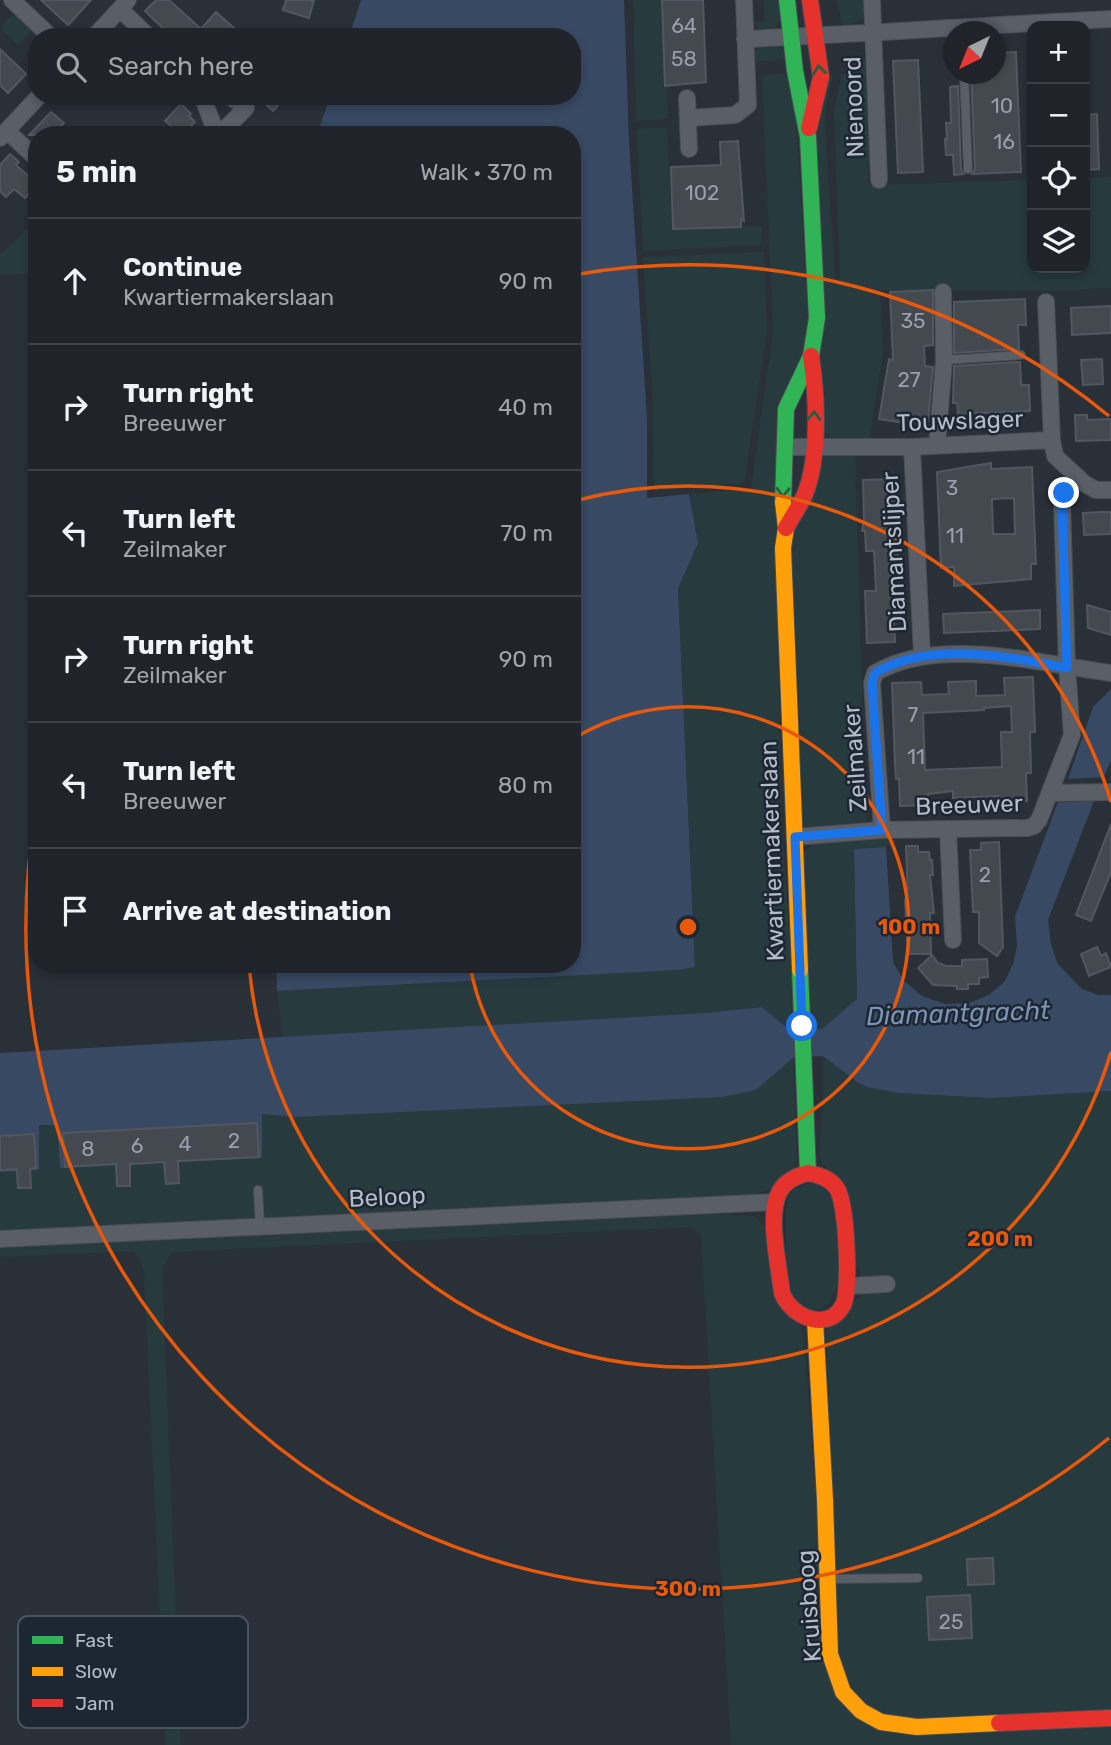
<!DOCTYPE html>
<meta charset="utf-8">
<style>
:root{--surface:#20242a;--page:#282c32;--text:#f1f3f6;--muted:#a2a4a8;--line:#3d4147}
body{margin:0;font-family:Rubik,sans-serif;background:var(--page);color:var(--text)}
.controls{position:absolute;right:21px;top:21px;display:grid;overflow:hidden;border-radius:14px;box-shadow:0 4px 10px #0003}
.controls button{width:63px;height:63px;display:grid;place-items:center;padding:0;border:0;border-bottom:2px solid var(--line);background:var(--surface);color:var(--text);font:35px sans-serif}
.compass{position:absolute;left:943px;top:21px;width:63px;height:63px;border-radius:50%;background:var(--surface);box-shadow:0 4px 10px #0003;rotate:223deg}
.stop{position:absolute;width:21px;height:21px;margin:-16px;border:5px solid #1a73e8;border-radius:50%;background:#fff}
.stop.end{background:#1a73e8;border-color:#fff;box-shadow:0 2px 7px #0008}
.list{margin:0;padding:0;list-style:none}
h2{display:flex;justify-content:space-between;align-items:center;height:91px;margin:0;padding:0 28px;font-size:30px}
h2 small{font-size:23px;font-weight:400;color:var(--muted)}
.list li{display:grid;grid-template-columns:46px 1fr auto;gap:21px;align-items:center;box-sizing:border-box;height:126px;padding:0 28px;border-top:2px solid var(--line)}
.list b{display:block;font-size:26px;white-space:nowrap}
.list p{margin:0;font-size:23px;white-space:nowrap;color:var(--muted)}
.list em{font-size:23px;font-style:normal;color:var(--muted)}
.icon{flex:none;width:38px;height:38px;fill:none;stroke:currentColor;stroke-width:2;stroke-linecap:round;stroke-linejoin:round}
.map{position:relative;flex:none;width:1111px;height:1745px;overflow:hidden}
.search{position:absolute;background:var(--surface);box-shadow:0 4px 10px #0003;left:28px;top:28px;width:553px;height:77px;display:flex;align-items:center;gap:18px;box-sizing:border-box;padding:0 24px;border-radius:28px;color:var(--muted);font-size:26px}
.panel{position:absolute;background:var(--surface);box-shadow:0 4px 10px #0003;left:28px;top:126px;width:553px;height:847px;border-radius:28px}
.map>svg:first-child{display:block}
</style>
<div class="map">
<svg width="1111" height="1745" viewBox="0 0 1111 1745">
<rect width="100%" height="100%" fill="#2a3038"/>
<path fill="#273a3e" d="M633 0H663L668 119 636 121Z
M764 0H779L780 20 775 28 766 32 758 28 752 21 765 22Z
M837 0H865C866 17 860 25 842 25Z
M15 11 33 28 18 45 0 28Z
M767 45C778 46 784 48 789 59L754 62V53L759 47Z
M846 58H866L872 163 867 162 869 185 1032 180V268H1085V178L1111 177V288L1051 291 880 290 883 352 869 440C842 441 836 446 818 424L816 133 825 75H833L826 106 825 125 835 278H840L834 113 841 75 846 73Z
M784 73 786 79 793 78 808 315 804 358 782 405 777 613 782 826 791 962V1031L762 1007 705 1013 282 1038 277 991 679 970 695 967 678 589 698 543 689 494 751 489 773 330 762 76Z
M667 127 672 229 762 226 761 245 643 251 637 129Z
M37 219V273L0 275V255Z
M764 252 767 331 744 483 654 491 653 403 643 257Z
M827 454 855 455 866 821 804 829 792 548C796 517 804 477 827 454Z
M879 837 897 841 886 847 854 849 857 1000 822 1029H811L803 854C815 835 858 839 879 837Z
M823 1056 857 1082 867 1087 898 1093 990 1098 1111 1091V1712L916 1722 864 1707 837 1660 826 1333C831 1320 848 1303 861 1297L860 1270 856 1265 827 1170 819 1157 823 1096Z
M793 1057 797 1158C787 1199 735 1196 702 1199L0 1233V1172L39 1170 38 1125H57L60 1168 261 1158 262 1114 295 1117 756 1090Z
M809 1183C819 1185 827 1188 832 1199L841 1279 829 1304 820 1309 811 1310 799 1304 786 1281V1210L789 1197 793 1190Z
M691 1213 754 1216 768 1229 804 1338 827 1655 860 1715 1111 1723V1745H731L701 1234 690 1227 172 1252 162 1269 181 1745H166L144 1273 140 1258 132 1251 0 1257V1245Z"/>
<path fill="#384963" d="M361 0H624L629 142 647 418V498L689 494 698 543 678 589 695 967 679 970 277 991 276 964H572V135H317L330 96H572V37H349Z
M1111 689V760L1104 777 1068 779 1093 707Z
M1094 801 1048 920 1051 944 1057 963 1082 989 1098 995H1111V1091L990 1098 898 1093 867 1087 857 1082 823 1056 794 1057 756 1090 722 1097 295 1117 262 1114V1158L60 1168 57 1125H39V1170L0 1172V1053L705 1013 762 1007 791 1031 822 1029 857 999 854 849 886 847 893 962 904 981 922 996 945 1004 969 1003 989 995 1005 981 1013 964 1017 946 1015 917 1058 802Z"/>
<path fill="#444950" stroke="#52575f" stroke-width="2" fill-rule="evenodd" d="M41 0H91L68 25Z
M156 0H169L201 29 216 12 235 29 227 37H172L145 11Z
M286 0H314L309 18 283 10Z
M662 0H703L706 82 665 86Z
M0 49 26 74 8 93 0 85Z
M1016 52 1021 172 972 174 975 169 971 74H997L996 53Z
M918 60 923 172 898 173 893 61Z
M958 86 961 169 964 174 954 175 953 155H946L945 139H947L946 123H951L950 87Z
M257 96H273L280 103 273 111Z
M181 104 191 114 189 116 195 122 182 135 165 121Z
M51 112 64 123 53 135H29Z
M1097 114 1099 169 1086 170 1085 115Z
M738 141 744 221 741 219V227L673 229 671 167 721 165 720 142Z
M10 154 19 162 16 165 37 184 25 198 14 189 6 197 0 191V165Z
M933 290V345L924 346 925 366 933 367 928 421 911 418 910 424 879 419 889 359 893 360 890 292Z
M1025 299 1026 325H1018L1019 349 954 353V302Z
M1111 306V333L1072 335 1071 308Z
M1102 359 1103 384 1083 385 1081 360Z
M1020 362 1021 385H1029L1030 411 958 414 957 403H953L954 366Z
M1075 415H1087V420L1111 419V440L1076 441Z
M991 463V469L1032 467 1036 564H1031V579L954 586V567L941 568 937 472ZM1014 498 1015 534H993L992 499Z
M895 479 898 559H891L895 642 867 643 865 591H876L874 551H866L865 531H862L864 520 863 480Z
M1102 512H1111V534L1084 535 1083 513Z
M1087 605 1111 612V635L1088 628Z
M1040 610V629L944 633 943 614Z
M1033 677 1035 732H1030L1031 773H1026L1027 801 998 802V796L953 798V791L928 794 929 805 900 806 899 779H896L895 764 892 683 921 682 922 695 949 694 948 682 976 681V696L1005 695 1004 678ZM1011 706 1012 732H1001L1002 767 925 770 923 713 984 710V708Z
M1111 824V872L1091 921 1076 915Z
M999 842 1003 947 997 956 979 943V912H973L970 850H981V843Z
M906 846H918V852H929L930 860H932L933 875H930L934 913H930L931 954H908L905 900H908Z
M1097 947 1101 956 1106 953 1111 967 1089 976 1081 954Z
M932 955 938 963 946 966H962V960L987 959 988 977 979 978V984H968V989H957V986L933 985 918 968Z
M257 1123 259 1157 178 1161 179 1183 166 1184 164 1162 130 1164V1186H117L116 1164 65 1167 63 1133Z
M34 1134 36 1168 30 1169 31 1188H18L17 1169 0 1170V1136Z
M993 1558 994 1584 968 1585 967 1559Z
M970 1595 972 1638 929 1640 927 1597Z"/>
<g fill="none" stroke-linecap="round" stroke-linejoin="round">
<g stroke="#484c53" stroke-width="10">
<path id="lane" d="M964 74 968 169
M944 360 1021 355
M258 1190 260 1226
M828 1579 918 1578"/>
</g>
<g stroke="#484c53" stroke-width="18">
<path id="street" d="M12 0 51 37
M872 0 879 180
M120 9 149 37
M94 37 128 0
M745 39C867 34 989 25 1111 19
M202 96 214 127 221 133 246 108 229 96
M687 98 689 149
M688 118 735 115 748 105 744 0
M7 131 37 159
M0 138 39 96
M1046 302 1052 440
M937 445 944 360 943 292
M785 447H912L1052 440 1055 456 1085 484 1096 490H1111
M912 447 922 656
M1050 793 1111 792
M882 830 872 683 875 673C939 635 1041 664 1111 673
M948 830 953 940
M795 837 882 830 1027 828 1034 826 1039 820 1072 735 1067 668 1062 501 1064 493 1078 477
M0 1239 776 1202
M848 1286 887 1284"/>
</g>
<g stroke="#484c53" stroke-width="18">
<path id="fast" d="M783 502 786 409 811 356 817 318 808 137 795 71 787 0
M800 970 808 1173"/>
</g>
<g stroke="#484c53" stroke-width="18">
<path id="slow" d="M783 502 786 528 783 548 800 970
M815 1320 825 1500 830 1654 843 1692 861 1711 881 1722 917 1727 999 1723"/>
</g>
<g stroke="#484c53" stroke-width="18">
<path id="jam" d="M809 128 821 77 810 0
M786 528C792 517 800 506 805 494 820 457 817 395 811 356
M808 1173C819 1175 829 1178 836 1187 847 1200 850 1286 844 1303 831 1333 792 1319 782 1293 779 1267 768 1219 778 1195 783 1182 796 1176 808 1173Z
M999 1723 1111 1718"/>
</g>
<use href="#lane" stroke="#5a5e66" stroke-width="8"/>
<use href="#street" stroke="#5a5e66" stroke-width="16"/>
<use href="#fast" stroke="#30b455" stroke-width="16"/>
<use href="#slow" stroke="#ff9f0a" stroke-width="16"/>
<use href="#jam" stroke="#e5322d" stroke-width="16"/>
</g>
<defs><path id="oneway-chevron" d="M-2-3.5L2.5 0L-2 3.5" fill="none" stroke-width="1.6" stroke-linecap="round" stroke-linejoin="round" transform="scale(1.75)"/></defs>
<g stroke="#255f41">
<use href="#oneway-chevron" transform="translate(819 70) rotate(-98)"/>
<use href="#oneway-chevron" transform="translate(814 416) rotate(-88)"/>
<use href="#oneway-chevron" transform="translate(783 492) rotate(92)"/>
</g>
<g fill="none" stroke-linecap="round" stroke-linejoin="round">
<path stroke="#1a73e8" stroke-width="9" d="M802 1026 795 837 882 830 872 683 875 673C930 640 1008 657 1067 668L1062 502 1064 493"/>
</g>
<g fill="none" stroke="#e8590c" stroke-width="3.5">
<path d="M573 739A221 221 0 1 1 470 965"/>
<path d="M1111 1052A441 441 0 0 1 249 965M574 501A441 441 0 0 1 1111 802"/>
<path d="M1109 1438A662 662 0 0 1 36 812M573 275A662 662 0 0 1 1109 416"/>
</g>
<g text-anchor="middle" stroke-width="5" stroke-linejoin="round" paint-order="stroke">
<g font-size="21" fill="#989fab">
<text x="684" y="33">64</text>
<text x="684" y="66">58</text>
<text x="1002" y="113">10</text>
<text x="1004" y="149">16</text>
<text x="702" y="200">102</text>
<text x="913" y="328">35</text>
<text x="909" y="387">27</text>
<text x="952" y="495">3</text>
<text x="955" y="543">11</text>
<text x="913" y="722">7</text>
<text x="916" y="764">11</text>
<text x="985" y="882">2</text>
<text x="234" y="1148">2</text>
<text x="185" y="1151">4</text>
<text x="137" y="1153">6</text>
<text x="88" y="1156">8</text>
<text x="951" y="1629">25</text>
</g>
<g font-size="24" fill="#b4bcc9" stroke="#1d2633">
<text transform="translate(854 107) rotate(-92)" y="8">Nienoord</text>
<text transform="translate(960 421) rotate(-2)" y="8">Touwslager</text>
<text transform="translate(894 552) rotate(-93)" y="8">Diamantslijper</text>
<text transform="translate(855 758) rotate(-94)" y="8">Zeilmaker</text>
<text transform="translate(969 805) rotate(-2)" y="8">Breeuwer</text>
<text transform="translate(772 851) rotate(-92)" y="8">Kwartiermakerslaan</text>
<text transform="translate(387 1197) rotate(-3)" y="8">Beloop</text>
<text transform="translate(809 1606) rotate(-94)" y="8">Kruisboog</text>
</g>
<g font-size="26" font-style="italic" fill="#7c92b1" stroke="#1d2633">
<text transform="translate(958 1013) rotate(-2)" y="9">Diamantgracht</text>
</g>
</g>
<rect x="18" y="1616" width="230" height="112" rx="10" fill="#1d2633" stroke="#4a5360" stroke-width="2"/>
<rect x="32" y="1636" width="31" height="8" fill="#30b455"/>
<rect x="32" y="1667" width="31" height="9" fill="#ff9f0a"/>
<rect x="32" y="1699" width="31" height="8" fill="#e5322d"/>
<g font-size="19" fill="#b4bcc9">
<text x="75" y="1647">Fast</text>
<text x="75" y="1678">Slow</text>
<text x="75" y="1710">Jam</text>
</g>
<circle cx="688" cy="927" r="10" fill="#e8590c" stroke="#1d2633" stroke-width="3.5"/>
<g font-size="21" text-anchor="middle" font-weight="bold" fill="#e8590c" stroke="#1d2633" stroke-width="5" stroke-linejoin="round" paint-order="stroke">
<text x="909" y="934">100 m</text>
<text x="1000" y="1246">200 m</text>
<text x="688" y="1596">300 m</text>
</g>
</svg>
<div class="controls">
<button>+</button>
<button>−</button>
<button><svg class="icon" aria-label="locate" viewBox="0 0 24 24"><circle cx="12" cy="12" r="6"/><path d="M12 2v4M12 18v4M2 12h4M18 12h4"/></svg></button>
<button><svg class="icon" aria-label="layers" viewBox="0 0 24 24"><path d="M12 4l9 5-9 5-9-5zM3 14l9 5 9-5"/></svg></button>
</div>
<svg class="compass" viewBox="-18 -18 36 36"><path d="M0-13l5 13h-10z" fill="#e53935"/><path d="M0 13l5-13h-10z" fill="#a2a4a8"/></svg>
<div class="stop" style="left:802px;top:1026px"></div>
<div class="stop end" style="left:1064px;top:493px"></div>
<div class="search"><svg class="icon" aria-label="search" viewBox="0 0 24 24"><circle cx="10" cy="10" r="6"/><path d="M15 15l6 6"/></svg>Search here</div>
<section class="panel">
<h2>5 min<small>Walk · 370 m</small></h2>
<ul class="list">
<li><svg class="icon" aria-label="ahead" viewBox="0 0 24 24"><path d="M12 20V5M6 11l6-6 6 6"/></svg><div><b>Continue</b><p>Kwartiermakerslaan</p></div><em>90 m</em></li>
<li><svg class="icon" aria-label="right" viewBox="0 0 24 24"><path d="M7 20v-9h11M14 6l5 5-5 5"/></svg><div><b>Turn right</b><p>Breeuwer</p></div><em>40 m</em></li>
<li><svg class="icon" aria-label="left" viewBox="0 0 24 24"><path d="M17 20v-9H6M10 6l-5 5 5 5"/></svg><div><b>Turn left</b><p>Zeilmaker</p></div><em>70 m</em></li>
<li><svg class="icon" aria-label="right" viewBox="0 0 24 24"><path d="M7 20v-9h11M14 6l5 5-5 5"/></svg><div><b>Turn right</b><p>Zeilmaker</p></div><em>90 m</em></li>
<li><svg class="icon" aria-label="left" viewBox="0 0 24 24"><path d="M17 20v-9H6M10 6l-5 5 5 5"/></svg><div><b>Turn left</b><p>Breeuwer</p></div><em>80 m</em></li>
<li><svg class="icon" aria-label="arrive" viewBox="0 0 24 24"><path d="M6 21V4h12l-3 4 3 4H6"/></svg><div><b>Arrive at destination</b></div></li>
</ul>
</section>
</div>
